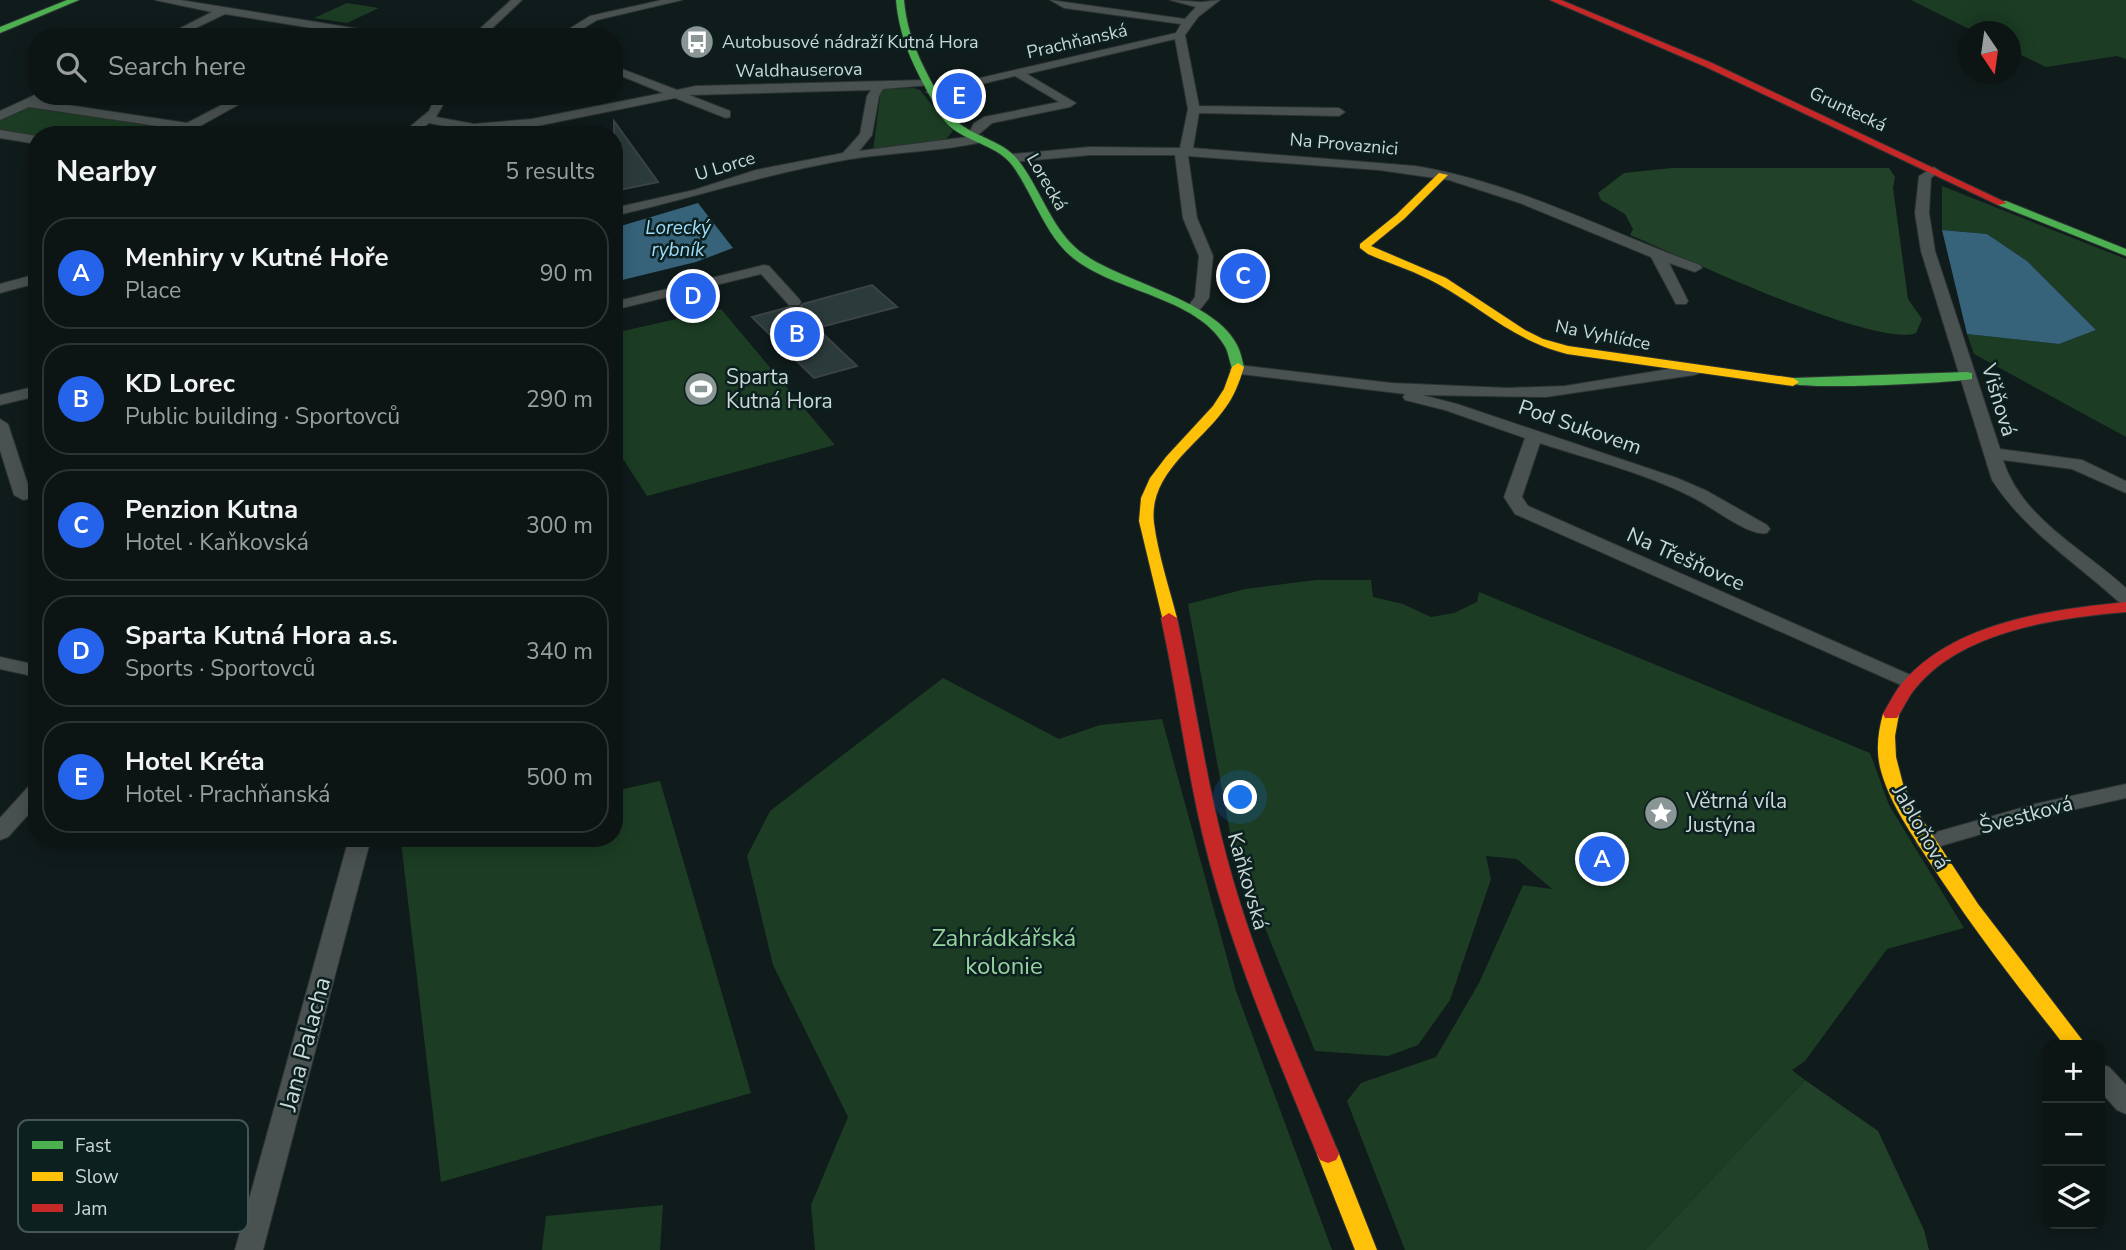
<!DOCTYPE html>
<meta charset="utf-8">
<style>
:root{--surface:#0c1414;--page:#1a2122;--text:#f1f3f6;--muted:#9a9ea0;--line:#2c3334;--accent:#2563eb}
body{margin:0;font-family:"Nunito Sans",sans-serif;background:var(--page);color:var(--text)}
.controls{position:absolute;right:21px;bottom:21px;display:grid;overflow:hidden;border-radius:14px;box-shadow:0 4px 18px #0003}
.controls button{width:63px;height:63px;display:grid;place-items:center;padding:0;border:0;border-bottom:2px solid var(--line);background:var(--surface);color:var(--text);font:35px sans-serif}
.compass{position:absolute;left:1958px;top:21px;width:63px;height:63px;border-radius:50%;background:var(--surface);box-shadow:0 4px 18px #0003;rotate:167deg}
.you{position:absolute;left:1241px;top:798px;width:24px;height:24px;margin:-18px;border:5px solid #fff;border-radius:50%;background:#1a73e8;box-shadow:0 0 0 10px #1a73e833}
.badge{display:grid;place-items:center;width:46px;height:46px;border-radius:50%;background:var(--accent);color:#fff;font-size:23px;font-weight:700}
.pin{position:absolute;translate:-50% -50%;border:4px solid #fff;box-shadow:0 2px 7px #0006}
.list{margin:0;padding:0;list-style:none}
h2{display:flex;justify-content:space-between;align-items:center;height:91px;margin:0;padding:0 28px;font-size:30px}
h2 small{font-size:23px;font-weight:400;color:var(--muted)}
.list li{display:grid;grid-template-columns:46px 1fr auto;gap:21px;align-items:center;box-sizing:border-box;height:112px;margin:0 14px 14px;padding:0 14px;border:2px solid var(--line);border-radius:28px}
.list b{display:block;font-size:26px;white-space:nowrap}
.list p{margin:0;font-size:23px;white-space:nowrap;color:var(--muted)}
.list em{font-size:23px;font-style:normal;color:var(--muted)}
.icon{flex:none;width:38px;height:38px;fill:none;stroke:currentColor;stroke-width:2;stroke-linecap:round;stroke-linejoin:round}
.map{position:relative;flex:none;width:2126px;height:1250px;overflow:hidden}
.search{position:absolute;background:var(--surface);box-shadow:0 4px 18px #0003;left:28px;top:28px;width:595px;height:77px;display:flex;align-items:center;gap:18px;box-sizing:border-box;padding:0 24px;border-radius:28px;color:var(--muted);font-size:26px}
.panel{position:absolute;background:var(--surface);box-shadow:0 4px 18px #0003;left:28px;top:126px;width:595px;height:721px;border-radius:28px}
.map>svg:first-child{display:block}
</style>
<div class="map">
<svg width="2126" height="1250" viewBox="0 0 2126 1250">
<rect width="100%" height="100%" fill="#101b1b"/>
<path fill="#1c3d24" d="M1911 0H2126V59L2117 56 2046 67 2011 50 2010 32 1973 31Z
M347 3 379 8 347 23 314 18Z
M913 88 920 90 953 131 945 140 873 151 881 89Z
M31 107 170 129H171L161 135H37V137L0 130V121Z
M1942 186 2126 259V437L1974 354 1967 334 2059 344 2096 330 2027 261 1987 234 1942 230Z
M721 309 835 445 647 496 614 445V333Z
M1316 580H1371L1373 597 1403 604 1431 617 1454 613 1477 602 1479 592 1870 753 1889 805 1964 928 1887 949 1805 1061 1792 1070 1805 1080 1645 1250H1405L1347 1101 1361 1083 1436 1057 1479 983 1523 885 1552 889 1517 859 1486 856 1491 879 1450 1000 1418 1045 1388 1056 1315 1051 1233 849 1188 604 1245 589Z
M943 678 1059 739 1100 725 1162 719 1236 991 1332 1250H815L811 1205 848 1117 773 965 747 856 770 811Z
M660 781 751 1093 441 1182 401 842 418 838H614V791Z
M663 1205 660 1250H542L546 1216Z"/>
<path fill="#214229" d="M1672 168H1889L1895 177 1893 188 1908 299 1922 319 1916 333C1876 349 1678 255 1630 235L1633 229 1625 214 1601 200 1598 193 1624 173Z
M1805 1080 1878 1131 1924 1230 1929 1250H1645Z"/>
<path fill="#36637a" d="M698 203 733 248 696 262 614 282V228Z
M1942 230 1987 234 2027 261 2096 330 2059 344 1967 334Z"/>
<path fill="#2b3a3a" stroke="#3b4345" stroke-width="2" d="M614 121 658 182 614 191Z
M872 285 897 307 817 328 857 366 814 378 752 317 789 307 799 308 803 304Z"/>
<g fill="none" stroke-linecap="round" stroke-linejoin="round">
<g stroke="#2c3333" stroke-width="2">
<path id="street" d="M155 0H180L390 34 395 37H368L225 14 177 37H163L212 12Z
M511 0H522L483 37H471Z
M662 0H682L597 20 569 37H556L590 16Z
M1050 0 1185 19 1196 7 1170 0 1202 2 1220 0 1198 17 1185 35 1199 106 1339 108 1345 112 1339 116 1199 113 1193 148 1415 166C1515 182 1605 231 1700 265L1702 268 1695 272 1669 263 1688 301 1686 304H1676L1651 257 1520 203 1449 180 1379 170 1188 156 1197 218 1213 256 1209 298 1198 312H1188L1186 309 1195 297 1199 256 1183 218 1175 155H1090L1012 162 1006 158 1012 154 1090 147 1180 148 1188 109 1175 39 1027 74 1076 103 1070 107 992 123 978 135 983 136V142C938 152 890 152 845 160 766 174 692 198 614 216V208L694 190 756 170 843 153 860 134 867 96 871 90 689 95 730 111V117L726 118 675 98 532 127 484 131 487 135H474L470 131 429 123 414 135H400L429 111 436 96H448L436 117 474 124 532 119 663 93 614 73V66L677 90 696 86 926 80 930 81V85L883 89 879 96 872 135 859 151 967 137 974 123 984 117 1059 102 1015 76 932 96 926 92 928 90 1176 33 1181 24 1064 8Z
M37 94 46 97 41 101 187 123 239 96H254L184 135H173L177 129 29 107 0 120V111Z
M0 130 37 136V144L0 138Z
M1934 167 1940 171 1931 178 1929 213 1935 251 2000 449 2082 460 2126 481V493L2072 469 2003 460C2022 519 2082 548 2126 588V604L2119 602C2075 562 2025 531 1992 480L1921 251 1915 213 1919 176Z
M764 265 769 266 799 299 801 302 799 305H789L761 274 614 310V302Z
M37 274V283L0 293V284Z
M1238 365 1391 383 1507 388 1565 386 1675 368 1700 367 1702 370 1700 373 1694 375 1546 397 1422 395 1457 404 1677 478 1707 491 1767 525 1770 529 1767 533C1750 537 1713 508 1696 499 1648 474 1591 460 1540 443L1522 497 1528 506 1915 677 1918 681 1915 685H1901L1515 514 1504 497 1525 438 1445 410 1405 400 1403 397 1405 394 1232 373 1230 370 1232 367Z
M37 386V396L0 405V395Z
M0 419 8 424 29 488 37 486V497L23 500 14 495 0 450Z
M0 657 37 665V677L0 669Z
M37 784V805L8 837 0 840V818L29 786Z
M2126 784V798L2036 818 1927 850 1919 847 1916 842 1919 837 2035 804Z
M349 838H371L263 1250H235Z
M2100 1064 2109 1067 2126 1085V1114L2117 1110 2100 1091Z"/>
</g>
<g stroke="#2c3333" stroke-width="2">
<path id="fast" d="M67 0H79L0 33V27Z
M896 0H904C907 36 921 63 938 94 945 105 949 116 960 124 978 138 1003 141 1018 160 1042 190 1052 233 1085 255 1125 283 1218 301 1238 347 1241 353 1242 360 1244 367L1243 370H1233C1229 362 1229 352 1224 345 1196 297 1115 292 1073 258 1044 234 1034 195 1012 165 997 146 972 143 953 129 941 120 936 107 929 94 912 63 899 36 896 0Z
M1998 201H2006L2126 249V256L1998 205Z
M1967 372 1972 373V379C1950 383 1797 391 1787 382L1793 378Z"/>
</g>
<g stroke="#2c3333" stroke-width="2">
<path id="slow" d="M1439 173 1448 175 1404 219 1371 246 1446 278 1525 330 1543 339 1568 346 1793 378 1799 382 1793 386 1567 354C1513 340 1485 310 1438 284 1417 272 1391 264 1368 254L1360 248V244L1396 215Z
M1238 363 1244 367C1239 383 1234 397 1223 411 1198 445 1148 474 1154 523 1158 554 1169 587 1177 618L1175 621H1163L1139 521 1141 498 1150 478 1166 457 1213 406 1224 389 1232 367Z
M1891 709 1899 714 1895 736 1896 757 1903 784 1914 807 1978 904 2086 1045H2064L2051 1028C2007 973 1965 917 1927 858 1909 830 1888 800 1880 767 1876 749 1878 732 1883 714Z
M1328 1145 1336 1148 1339 1154 1377 1250H1355L1317 1154 1320 1148Z"/>
</g>
<g stroke="#2c3333" stroke-width="2">
<path id="jam" d="M1550 0H1561L1712 63 2007 203 1998 205 1706 67Z
M2126 602V612C2056 618 1960 631 1914 690 1907 699 1903 709 1897 718H1885L1883 714C1889 704 1895 691 1903 682 1956 621 2050 610 2126 602Z
M1169 613 1177 618C1195 699 1206 782 1228 862 1255 962 1299 1058 1339 1154L1336 1160 1328 1163 1320 1160 1317 1154C1278 1059 1237 964 1210 864 1188 783 1179 700 1161 618Z"/>
</g>
<use href="#street" fill="#4a5151" fill-rule="evenodd"/>
<use href="#fast" fill="#4caf50" fill-rule="evenodd"/>
<use href="#slow" fill="#ffc107" fill-rule="evenodd"/>
<use href="#jam" fill="#c62828" fill-rule="evenodd"/>
</g>
<defs>
<g id="bus-disc" transform="scale(1.75)"><circle r="9.5" fill="#8a9695" stroke="#0b201f"/><path d="M-5-6H5V4H4V6H2V4H-2V6H-4V4H-5ZM-3.5-4V0h7V-4ZM-3.5 1.2v1.5H-2V1.2ZM2 1.2v1.5H3.5V1.2Z" fill="#fff"/></g>
<g id="stadium-disc" transform="scale(1.75)"><circle r="9.5" fill="#8a9695" stroke="#0b201f"/><path d="M0-5a6.5 5 0 1 0 0 10a6.5 5 0 1 0 0-10ZM-3.5-1.8h7v3.6h-7Z" fill="#fff"/></g>
<g id="sight-disc" transform="scale(1.75)"><circle r="9.5" fill="#8a9695" stroke="#0b201f"/><path d="M0-6L1.8-2.2L6-1.7L2.9 1.2L3.7 5.4L0 3.3L-3.7 5.4L-2.9 1.2L-6-1.7L-1.8-2.2Z" fill="#fff"/></g>
</defs>
<g fill-rule="evenodd">
<use href="#bus-disc" x="697" y="42"/>
<use href="#stadium-disc" x="701" y="389"/>
<use href="#sight-disc" x="1661" y="813"/>
</g>
<g text-anchor="middle" stroke-width="5" stroke-linejoin="round" paint-order="stroke">
<g font-size="18" fill="#ccd8d7" stroke="#0b201f">
<text transform="translate(1077 41) rotate(-13)" y="6">Prachňanská</text>
<text transform="translate(799 70) rotate(-1)" y="6">Waldhauserova</text>
<text transform="translate(1848 109) rotate(25)" y="6">Gruntecká</text>
<text transform="translate(1344 144) rotate(5)" y="6">Na Provaznici</text>
<text transform="translate(725 166) rotate(-17)" y="6">U Lorce</text>
<text transform="translate(1047 182) rotate(60)" y="6">Lorecká</text>
<text transform="translate(1603 335) rotate(11)" y="6">Na Vyhlídce</text>
</g>
<g font-size="18" fill="#ccd8d7" stroke="#0b201f" text-anchor="start">
<text x="722" y="48">Autobusové nádraží Kutná Hora</text>
</g>
<g font-size="19" font-style="italic" fill="#a0dcfd" stroke="#0b201f">
<text x="678" y="234">Lorecký<tspan x="678" dy="22">rybník</tspan></text>
</g>
<g font-size="21" fill="#ccd8d7" stroke="#0b201f" text-anchor="start">
<text x="726" y="384">Sparta<tspan x="726" dy="24">Kutná Hora</tspan></text>
<text x="1686" y="808">Větrná víla<tspan x="1686" dy="24">Justýna</tspan></text>
</g>
<g font-size="21" fill="#ccd8d7" stroke="#0b201f">
<text transform="translate(1999 400) rotate(73)" y="7">Višňová</text>
<text transform="translate(1580 427) rotate(19)" y="7">Pod Sukovem</text>
<text transform="translate(1686 559) rotate(24)" y="7">Na Třešňovce</text>
<text transform="translate(2026 815) rotate(-15)" y="7">Švestková</text>
<text transform="translate(1921 827) rotate(60)" y="7">Jabloňová</text>
<text transform="translate(1248 881) rotate(74)" y="7">Kaňkovská</text>
</g>
<g font-size="24" fill="#97d39f" stroke="#0b201f">
<text x="1004" y="946">Zahrádkářská<tspan x="1004" dy="28">kolonie</tspan></text>
</g>
<g font-size="24" fill="#ccd8d7" stroke="#0b201f">
<text transform="translate(305 1044) rotate(-75)" y="8">Jana Palacha</text>
</g>
</g>
<rect x="18" y="1120" width="230" height="112" rx="10" fill="#0b201f" stroke="#455756" stroke-width="2"/>
<rect x="32" y="1141" width="31" height="8" fill="#4caf50"/>
<rect x="32" y="1172" width="31" height="9" fill="#ffc107"/>
<rect x="32" y="1204" width="31" height="8" fill="#c62828"/>
<g font-size="19" fill="#ccd8d7">
<text x="75" y="1152">Fast</text>
<text x="75" y="1183">Slow</text>
<text x="75" y="1215">Jam</text>
</g>
</svg>
<div class="controls">
<button>+</button>
<button>−</button>
<button><svg class="icon" aria-label="layers" viewBox="0 0 24 24"><path d="M12 4l9 5-9 5-9-5zM3 14l9 5 9-5"/></svg></button>
</div>
<svg class="compass" viewBox="-18 -18 36 36"><path d="M0-13l5 13h-10z" fill="#e53935"/><path d="M0 13l5-13h-10z" fill="#9a9ea0"/></svg>
<div class="you"></div>
<div class="pin badge" style="left:1602px;top:859px">A</div>
<div class="pin badge" style="left:797px;top:334px">B</div>
<div class="pin badge" style="left:1243px;top:276px">C</div>
<div class="pin badge" style="left:693px;top:296px">D</div>
<div class="pin badge" style="left:959px;top:96px">E</div>
<div class="search"><svg class="icon" aria-label="search" viewBox="0 0 24 24"><circle cx="10" cy="10" r="6"/><path d="M15 15l6 6"/></svg>Search here</div>
<section class="panel">
<h2>Nearby<small>5 results</small></h2>
<ul class="list">
<li><span class="badge">A</span><div><b>Menhiry v Kutné Hoře</b><p>Place</p></div><em>90 m</em></li>
<li><span class="badge">B</span><div><b>KD Lorec</b><p>Public building · Sportovců</p></div><em>290 m</em></li>
<li><span class="badge">C</span><div><b>Penzion Kutna</b><p>Hotel · Kaňkovská</p></div><em>300 m</em></li>
<li><span class="badge">D</span><div><b>Sparta Kutná Hora a.s.</b><p>Sports · Sportovců</p></div><em>340 m</em></li>
<li><span class="badge">E</span><div><b>Hotel Kréta</b><p>Hotel · Prachňanská</p></div><em>500 m</em></li>
</ul>
</section>
</div>
